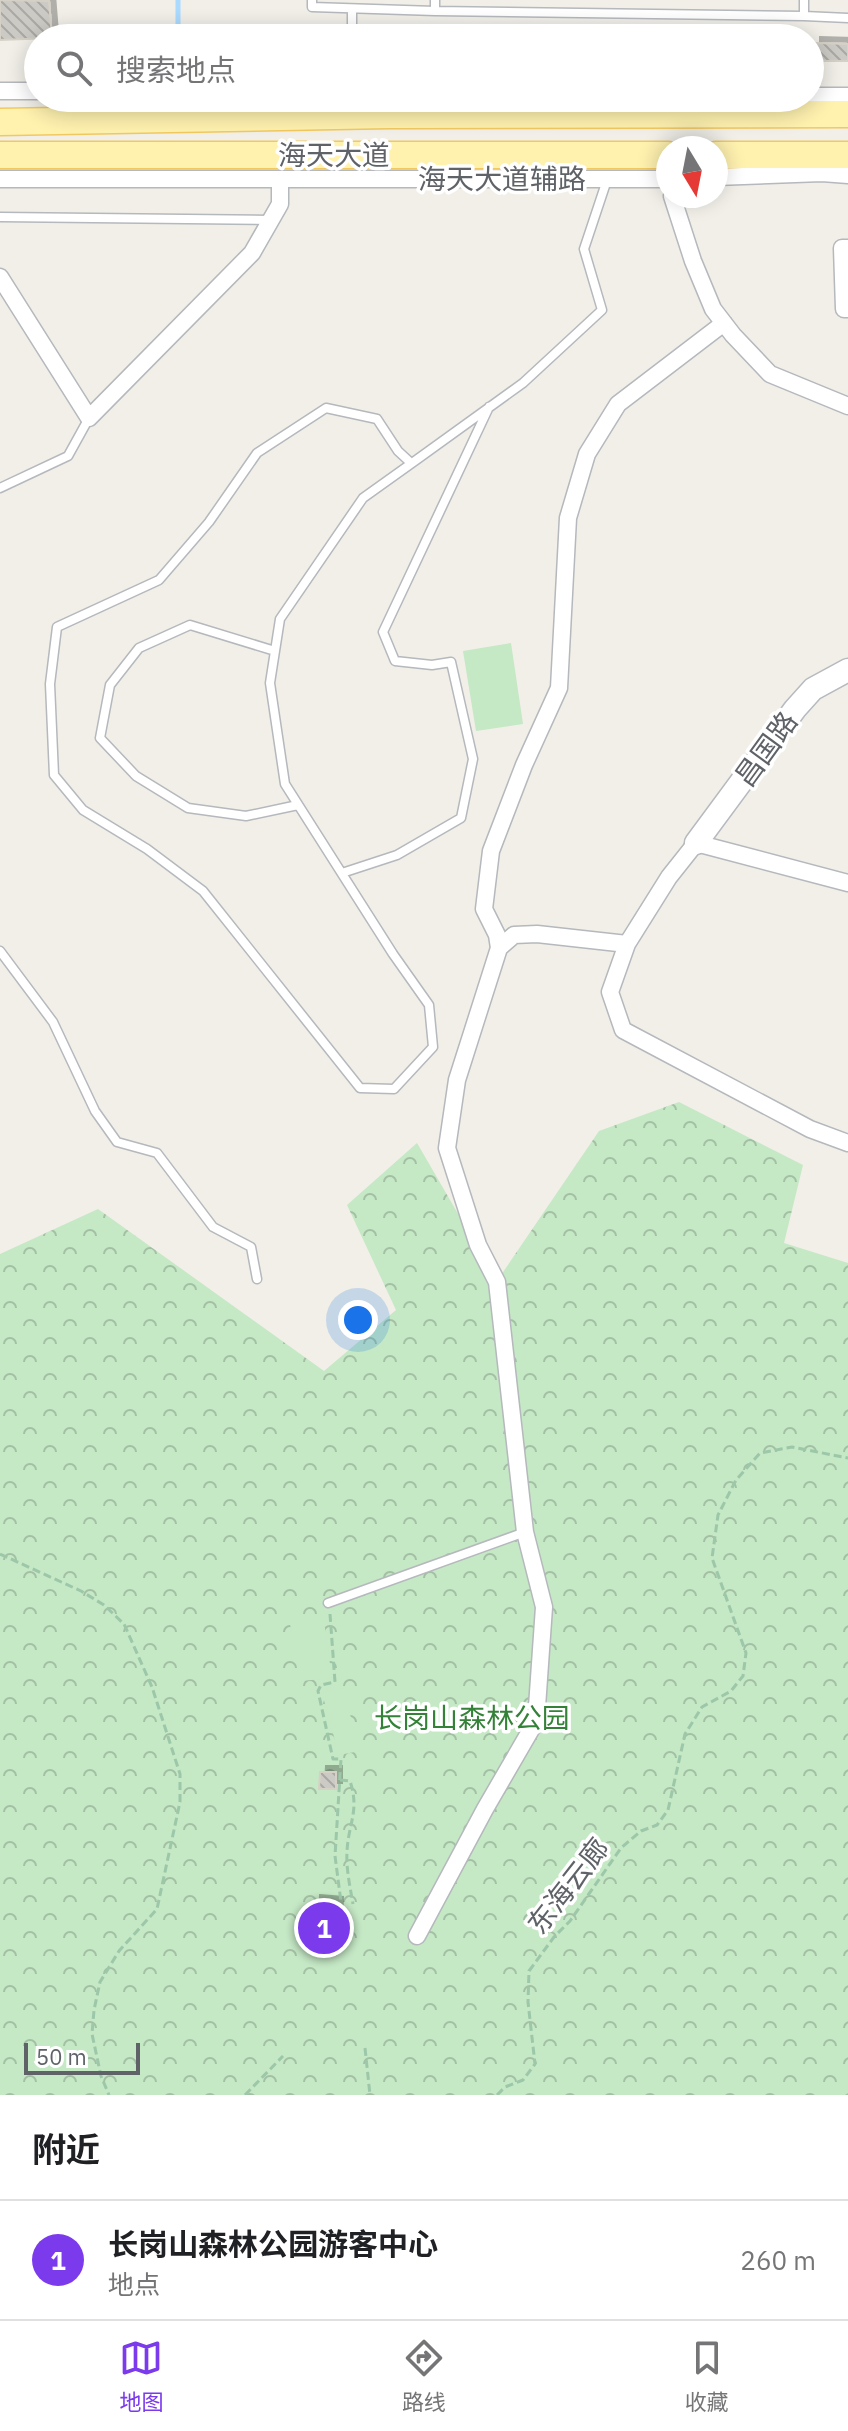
<!DOCTYPE html>
<html lang="zh">
<meta charset="utf-8">
<style>
:root{--surface:#fff;--page:#f6f6f6;--text:#202124;--muted:#757577;--line:#e0e0e0;--accent:#7c3aed}
body{margin:0;font-family:"IBM Plex Sans","Noto Sans SC",sans-serif;background:var(--page);color:var(--text)}
.compass{position:absolute;left:656px;top:136px;width:72px;height:72px;border-radius:50%;background:var(--surface);box-shadow:0 4px 20px #0003;rotate:170deg}
.scale{position:absolute;left:24px;bottom:20px;width:116px;box-sizing:border-box;padding-left:8px;border:4px solid #5f6368;border-top:0;font-size:22px;line-height:28px;white-space:nowrap;color:#5f6368;-webkit-text-stroke:6px #fff;paint-order:stroke}
.you{position:absolute;left:358px;top:1320px;width:28px;height:28px;margin:-20px;border:6px solid #fff;border-radius:50%;background:#1a73e8;box-shadow:0 0 0 12px #1a73e833}
.badge{display:grid;place-items:center;width:52px;height:52px;border-radius:50%;background:var(--accent);color:#fff;font-size:26px;font-weight:700}
.pin{position:absolute;translate:-50% -50%;border:4px solid #fff;box-shadow:0 2px 8px #0006}
.list{margin:0;padding:0;list-style:none}
h2{display:flex;justify-content:space-between;align-items:center;height:104px;margin:0;padding:0 32px;font-size:34px}
h2 small{font-size:26px;font-weight:400;color:var(--muted)}
.list li{display:grid;grid-template-columns:52px 1fr auto;gap:24px;align-items:center;box-sizing:border-box;height:120px;padding:0 32px;border-top:2px solid var(--line)}
.list b{display:block;font-size:30px;white-space:nowrap}
.list p{margin:0;font-size:26px;white-space:nowrap;color:var(--muted)}
.list em{font-size:26px;font-style:normal;color:var(--muted)}
.icon{flex:none;width:44px;height:44px;fill:none;stroke:currentColor;stroke-width:2;stroke-linecap:round;stroke-linejoin:round}
.map{position:relative;flex:none;width:848px;height:2095px;overflow:hidden}
.search{position:absolute;background:var(--surface);box-shadow:0 4px 20px #0003;left:24px;right:24px;top:24px;height:88px;display:flex;align-items:center;gap:20px;box-sizing:border-box;padding:0 28px;border-radius:44px;color:var(--muted);font-size:30px}
.sheet{height:224px;background:var(--surface)}
nav{display:flex;justify-content:space-around;align-items:center;box-sizing:border-box;height:112px;border-top:2px solid var(--line);background:var(--surface);font-size:22px;color:var(--muted)}
nav a{display:grid;justify-items:center;gap:4px}
nav .on{color:var(--accent)}
.map>svg:first-child{display:block}
</style>
<div class="map">
<svg width="848" height="2095" viewBox="0 0 848 2095">
<defs>
<pattern id="forest-crowns" width="20" height="18" patternUnits="userSpaceOnUse" patternTransform="scale(2)"><rect width="20" height="18" fill="#c5e8c5"/><path d="M2 6a3 3 0 1 1 6 0M12 15a3 3 0 1 1 6 0" fill="none" stroke="#a3c0a4"/></pattern>
<pattern id="building-back-hatch" width="6" height="6" patternUnits="userSpaceOnUse" patternTransform="scale(2)"><rect width="6" height="6" fill="#cccac5"/><path d="M-1 5l2 2M0 0l6 6M5-1l2 2" fill="none" stroke="#a9a8a4"/></pattern>
<filter id="shadow"><feDropShadow dx="6" dy="-6" stdDeviation="0" flood-color="#0004"/></filter>
</defs>
<rect width="100%" height="100%" fill="#f1efe8"/>
<path fill="url(#forest-crowns)" d="M679 1102 803 1165 784 1243 848 1263V2095H0V1254L98 1209 324 1371 396 1310 347 1205 417 1143 497 1281 599 1131Z"/>
<path fill="#c5e8c5" d="M511 643 523 724 476 731 463 651Z
M323 1614 332 1678 301 1681 289 1619Z
M343 1688 360 1751 339 1755 322 1693Z"/>
<g fill="none" stroke-linecap="round" stroke-linejoin="round">
<path stroke="#aadaff" stroke-width="5" d="M178 38V0"/>
</g>
<path fill="url(#building-back-hatch)" stroke="#d6d1c6" stroke-width="2" filter="url(#shadow)" d="M0 0 49 1 52 38 0 40Z
M814 43 848 44V61H814Z
M320 1772H336V1789H319Z
M314 1901 337 1903 335 1956 312 1954Z"/>
<g fill="none" stroke-linecap="round" stroke-linejoin="round">
<g stroke="#b5b8bc" stroke-width="11">
<path id="service" d="M312 0V7L435 11
M435 0V11L804 16
M804 0V16L848 18
M352 38V9
M0 217 271 220
M411 463 398 451 377 419 326 408 257 453 209 522 159 580 57 627 50 684 54 775 83 810 147 849 203 891 360 1088 394 1089 433 1047 429 1005 393 954 285 784 270 683 280 619 363 498 419 458 523 383 602 310 584 249 607 180
M0 488 68 456 89 418
M275 651 190 625 139 648 110 685 100 738 136 776 188 808 246 816 298 805
M342 873 397 855 461 818 473 759 451 662 432 665 395 661 383 632 489 407
M0 951 53 1022 95 1111 117 1142 157 1153 213 1227 251 1247 257 1279
M328 1603 525 1532"/>
</g>
<g stroke="#b5b8bc" stroke-width="19">
<path id="minor" d="M0 91H38
M810 96H848
M716 177 822 173 848 175
M0 179H668
M672 196 693 261 713 309 733 335 770 374 848 406
M848 248H842L844 309H848
M0 277 89 418 252 253 280 204V179
M848 883 696 843 669 877 627 944 610 992 623 1030 810 1129 848 1143
M499 948 497 935 484 909 491 851 524 765 559 688 568 518 587 454 618 404 724 323
M417 1936 485 1809 536 1721 544 1607 525 1532 497 1282 478 1245 447 1148 457 1080 499 948 514 935 537 934 627 944"/>
</g>
<g stroke="#b6babf" stroke-width="25">
<path id="secondary" d="M696 843 795 709 813 689 848 670"/>
</g>
<g stroke="#f2c960" stroke-width="29">
<path id="primary" d="M0 122 389 115 848 114
M0 155H668
M716 155H848"/>
</g>
<path stroke="#9cc7a9" stroke-width="3" stroke-dasharray="8 4" stroke-linecap="butt" d="M0 1554 81 1591 104 1605 124 1624 152 1687 180 1774V1802L157 1909 119 1951 100 1982 94 2010 92 2034 101 2076 109 2095
M330 1614 335 1682 321 1685 318 1691 333 1759H341L335 1856 341 1902
M340 1780 350 1781C360 1811 348 1824 347 1852 346 1868 350 1887 353 1904
M365 2048 370 2095
M245 2095 283 2056
M497 2095 505 2087 523 2080 535 2064 528 2002 529 1971 554 1937 570 1921 621 1848 641 1831 657 1825 668 1810 685 1734 702 1707 731 1691 743 1676 746 1653 712 1558 718 1515 736 1480 760 1453 792 1447 848 1458"/>
<use href="#service" stroke="#fff" stroke-width="8"/>
<use href="#minor" stroke="#fff" stroke-width="16"/>
<use href="#secondary" stroke="#fff" stroke-width="22"/>
<use href="#primary" stroke="#fff2af" stroke-width="26"/>
</g>
<g text-anchor="middle" stroke-width="7" stroke-linejoin="round" paint-order="stroke">
<g font-size="28" fill="#5f6368" stroke="#fff">
<text x="334" y="165">海天大道</text>
<text x="502" y="189">海天大道辅路</text>
<text transform="translate(766 749) rotate(-54)" y="10">昌国路</text>
<text transform="translate(568 1886) rotate(-52)" y="10">东海云廊</text>
</g>
<g font-size="28" fill="#348238" stroke="#fff">
<text x="472" y="1728">长岗山森林公园</text>
</g>
</g>
</svg>
<svg class="compass" viewBox="-18 -18 36 36"><path d="M0-13l5 13h-10z" fill="#e53935"/><path d="M0 13l5-13h-10z" fill="#757577"/></svg>
<div class="scale">50 m</div>
<div class="you"></div>
<div class="pin badge" style="left:324px;top:1928px">1</div>
<div class="search"><svg class="icon" aria-label="search" viewBox="0 0 24 24"><circle cx="10" cy="10" r="6"/><path d="M15 15l6 6"/></svg>搜索地点</div>
</div>
<section class="sheet">
<h2>附近<small></small></h2>
<ul class="list">
<li><span class="badge">1</span><div><b>长岗山森林公园游客中心</b><p>地点</p></div><em>260 m</em></li>
</ul>
</section>
<nav>
<a class="on"><svg class="icon" aria-label="map" viewBox="0 0 24 24"><path d="M3 6l6-2 6 2 6-2v14l-6 2-6-2-6 2zM9 4v14M15 6v14"/></svg>地图</a>
<a><svg class="icon" aria-label="directions" viewBox="0 0 24 24"><path d="M12 3l9 9-9 9-9-9zM9 14v-3h6M13 9l2 2-2 2"/></svg>路线</a>
<a><svg class="icon" aria-label="saved" viewBox="0 0 24 24"><path d="M7 4h10v16l-5-4-5 4z"/></svg>收藏</a>
</nav>
